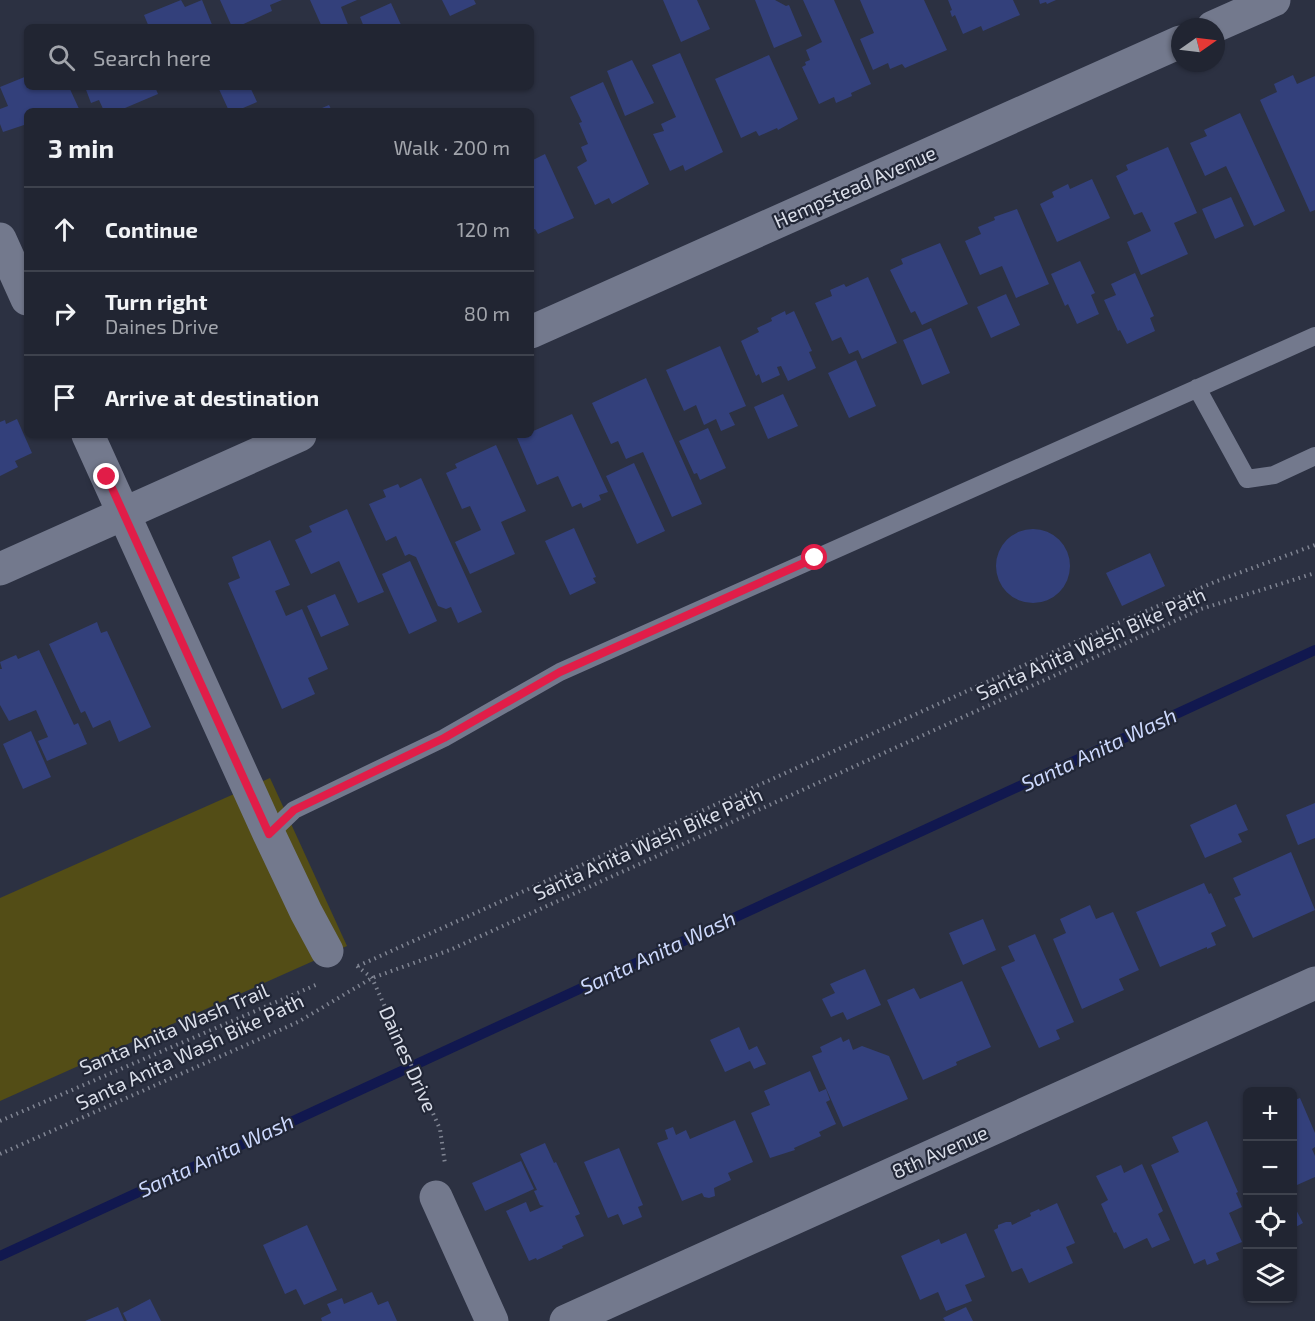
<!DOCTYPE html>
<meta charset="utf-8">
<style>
:root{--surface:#212532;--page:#2d313e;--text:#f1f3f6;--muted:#a2a5ac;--line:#3e424d}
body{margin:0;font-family:"Exo 2",sans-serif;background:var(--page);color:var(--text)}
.controls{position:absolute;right:18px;bottom:18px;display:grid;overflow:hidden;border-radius:9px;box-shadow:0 2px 4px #0004}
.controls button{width:54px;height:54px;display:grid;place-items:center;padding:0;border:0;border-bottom:2px solid var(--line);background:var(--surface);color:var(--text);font:30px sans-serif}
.compass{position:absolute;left:1171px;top:18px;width:54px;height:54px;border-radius:50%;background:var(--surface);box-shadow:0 2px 4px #0004;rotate:76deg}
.stop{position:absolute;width:18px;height:18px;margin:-14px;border:4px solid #e11d48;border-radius:50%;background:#fff}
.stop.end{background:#e11d48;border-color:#fff;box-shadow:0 2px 6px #0008}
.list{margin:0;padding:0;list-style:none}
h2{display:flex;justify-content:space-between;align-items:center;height:78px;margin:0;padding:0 24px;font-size:26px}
h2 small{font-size:20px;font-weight:400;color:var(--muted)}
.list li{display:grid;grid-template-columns:39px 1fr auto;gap:18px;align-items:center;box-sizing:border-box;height:84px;padding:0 24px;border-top:2px solid var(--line)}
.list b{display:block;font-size:22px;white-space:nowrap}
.list p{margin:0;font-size:20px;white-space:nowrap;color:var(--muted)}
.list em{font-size:20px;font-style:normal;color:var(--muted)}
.icon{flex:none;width:33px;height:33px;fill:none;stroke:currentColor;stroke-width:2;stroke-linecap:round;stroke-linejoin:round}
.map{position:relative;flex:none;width:1315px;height:1321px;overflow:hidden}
.search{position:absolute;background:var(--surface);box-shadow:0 2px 4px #0004;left:24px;top:24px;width:510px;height:66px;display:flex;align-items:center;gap:15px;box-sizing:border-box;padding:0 21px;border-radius:9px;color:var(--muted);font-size:22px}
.panel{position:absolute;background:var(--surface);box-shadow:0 2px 4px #0004;left:24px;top:108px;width:510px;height:330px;border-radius:9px}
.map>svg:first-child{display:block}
</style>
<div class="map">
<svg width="1315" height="1321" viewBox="0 0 1315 1321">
<rect width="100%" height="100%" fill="#2c3142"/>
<path fill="#534d16" d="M270 778 347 946 0 1101V898Z"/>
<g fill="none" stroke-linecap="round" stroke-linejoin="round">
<path stroke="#11184f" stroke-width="10" d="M0 1256 1315 650"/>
</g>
<path fill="#33407b" d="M181 0 185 7 202 0 213 27H149L144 15Z
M220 0H282L270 5 272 11 237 27H232Z
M310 0H357L341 7 349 27H322Z
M442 0H474L476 4 450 16Z
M663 0H697L710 29 681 42Z
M755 0H775L786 6 789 5 802 36 774 48Z
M803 0H834L871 84 851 93 852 96 836 103 834 97 819 104 802 67 806 65 805 62 810 60 806 50 822 42Z
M860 0H924L947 50 905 68 902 64 890 69 888 63 873 70 860 39 874 33Z
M948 0H1013L1020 15 983 31 981 26 963 34 955 15 952 17 950 11 952 10Z
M1039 0H1056L1047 4 1046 2 1040 4Z
M391 3 402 27H364L360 17Z
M680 53 723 152 685 171 683 165 670 171 653 134 664 131 661 124 676 117 652 65Z
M769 55 798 119 778 130 777 128 759 136 756 131 741 138 715 79Z
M632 60 654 103 625 116 607 71Z
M1293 75 1297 84 1315 76V210L1310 212 1260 100 1277 92 1274 84Z
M27 76V87H69L80 111H27V124L3 132 0 124V109L8 106 0 87Z
M603 82 649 184 612 204 609 198 595 205 577 167 587 161 581 147 588 144 579 123 582 122 570 97Z
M85 87H155L158 94 118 111H104L99 100 91 103Z
M218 87H250L257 102 236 111H229Z
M329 105 332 111H315Z
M1240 113 1285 211 1254 226 1226 166 1205 176 1190 143 1207 136 1204 130Z
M1168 147 1197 213 1174 223 1188 254 1141 275 1127 242 1151 231 1142 212 1134 215 1116 176 1128 170 1126 165Z
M545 154 574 218 538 234 535 229 531 230V161Z
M1092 179 1110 218 1057 242 1040 204 1054 197 1052 192 1068 184 1070 189Z
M1231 197 1244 226 1215 239 1202 209Z
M1017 209 1049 284 1016 298 1002 266 980 275 965 241 981 234 978 227 995 220 994 217Z
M940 243 968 304 922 325 915 311 911 313 890 270 903 264 901 259Z
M1080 261 1095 293 1091 295 1099 314 1077 324 1068 304 1065 306 1051 274Z
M1135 273 1154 316 1150 318 1155 331 1127 344 1120 330 1118 331 1104 300 1116 295 1111 284Z
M868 277 897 343 862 359 858 350 849 354 841 337 832 341 815 303 832 296 830 290 844 284 846 287Z
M1006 294 1020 325 991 338 977 307Z
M785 311 786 315 794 311 812 351 809 352 816 368 788 381 781 366 777 367 780 375 762 383 759 374 756 376 741 341 759 332 757 328 772 321 771 318Z
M931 328 950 373 922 385 903 340Z
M720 346 746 406 729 413 735 425 721 431 716 419 704 425 696 405 684 411 666 370Z
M856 360 876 406 849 418 828 373Z
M646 378 702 504 672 517 643 452 626 459 618 441 611 444 592 403Z
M783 394 798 426 768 439 754 407Z
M572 414 608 492 599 495 601 500 583 508 581 503 572 507 558 476 537 485 517 438 524 435H531V432Z
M17 419 32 453 15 461 18 467 0 476V422L5 420 6 424Z
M708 428 726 468 700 480 697 473 694 474 679 441Z
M496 445 526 511 501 522 515 554 470 574 455 542 481 530 470 506 462 509 446 473 457 468 455 464Z
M634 463 665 531 637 544 606 476Z
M421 478 482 612 458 623 451 607 446 609 438 606 416 557 409 554 405 556 396 536 386 541 369 504 386 497 383 490 398 484 400 488Z
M347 509 384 592 358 603 339 561 311 574 295 540 312 532 309 526Z
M574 528 596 577 593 578 596 583 570 595 545 541Z
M996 566a37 37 0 1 1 74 0a37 37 0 1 1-74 0Z
M270 540 290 585 275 591 286 616 302 609 328 669 308 678 315 694 282 709 228 583 240 578 232 557Z
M1150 553 1165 586 1122 606 1106 573Z
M410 561 437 621 409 634 382 574Z
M335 594 349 625 321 637 307 606Z
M97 622 101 633 107 631 151 727 119 742 110 720 93 728 85 711 81 713 49 644Z
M39 650 74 725 78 723 87 744 47 761 38 741 48 737 36 710 9 721 0 705V669H2L0 662 16 655 18 659Z
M31 731 51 777 23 789 3 744Z
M1315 803V838L1298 845 1286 815Z
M1236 804 1248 830 1238 834 1242 842 1205 858 1190 825Z
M1291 852 1315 910 1253 938 1234 898 1241 895 1233 878Z
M1204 883 1209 894 1211 893 1226 926 1211 933 1216 945 1207 949V947L1160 967 1136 912Z
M1090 905 1096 919 1113 912 1139 970 1119 979 1124 990 1082 1009 1053 939 1066 933 1060 919Z
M983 919 996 950 963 965 949 933Z
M1035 934 1074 1022 1056 1030 1060 1039 1039 1048 1001 967 1015 961 1008 946Z
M865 969 881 1005 847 1020 843 1012 831 1017 822 999 835 993 830 984Z
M962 981 991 1047 956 1062 957 1065 923 1080 887 1000 914 988 920 999Z
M739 1027 749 1050 757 1046 766 1064 754 1069 750 1061 725 1072 710 1040Z
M841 1037 843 1042 849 1039 853 1050 862 1046 889 1056 908 1099 843 1127 812 1056 822 1052 820 1047Z
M810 1071 819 1092 826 1089 830 1100 826 1102 836 1124 819 1132 821 1136 794 1148 795 1150 770 1158 751 1113 770 1105 764 1091Z
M1300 1098 1315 1133V1147L1312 1149 1315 1156V1177L1297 1185 1292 1174V1101Z
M735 1120 753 1162 728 1173 731 1180 714 1188 715 1196 709 1198 704 1197 702 1193 682 1201 657 1143 668 1139 665 1130 673 1127 676 1135 686 1130 690 1139Z
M1207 1121 1238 1192 1236 1193 1242 1207 1229 1213 1242 1242 1216 1253 1219 1260 1207 1265 1205 1259 1194 1264 1151 1165 1179 1152 1172 1137Z
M545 1143 554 1163 556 1162 580 1214 575 1216 584 1236 562 1246 563 1248 537 1260 536 1258 529 1261 506 1211 526 1202 530 1212 544 1206 540 1205 534 1191 537 1190 520 1154Z
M619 1148 643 1205 638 1207 642 1217 623 1225 618 1214 608 1218 584 1162Z
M521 1161 534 1189 485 1211 472 1183Z
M1142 1164 1163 1211 1158 1214 1170 1240 1152 1248 1147 1238 1124 1249 1116 1232 1114 1233 1101 1204 1108 1200 1096 1176 1121 1165 1124 1173Z
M1292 1202 1303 1223 1292 1229Z
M1057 1203 1075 1243 1066 1247 1073 1263 1029 1283 1022 1268 1012 1272 994 1230 998 1228V1225L1006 1222H1011L1012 1225 1031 1216 1030 1213 1039 1209 1040 1211Z
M307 1225 337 1290 304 1305 296 1289 285 1294 263 1245Z
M966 1233 985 1277 965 1285 972 1301 946 1311 938 1292 920 1300 901 1256 939 1239 941 1244Z
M372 1292 378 1305 388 1301 397 1321H322L321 1318 331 1313 327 1304 342 1298 344 1304Z
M150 1299 161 1321H127L123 1313Z
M118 1307 124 1321H85Z
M966 1307 973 1321H945L943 1318Z"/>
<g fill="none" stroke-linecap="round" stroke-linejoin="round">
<path stroke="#808593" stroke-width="4" stroke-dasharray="1.5 4.5" stroke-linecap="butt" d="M357 966 372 978 440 1129 445 1164
M358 966 1111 626 1217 581 1315 545
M0 1121 318 984
M0 1154 298 1022 372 978 450 950 1201 609 1315 573"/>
<path stroke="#73798d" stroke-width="18" d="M1197 388 1247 479 1274 475 1315 456
M269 834 294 810 444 738 560 672 1315 336"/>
<path stroke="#73798d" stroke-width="33" d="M1213 27 1274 0
M0 239 27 299
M531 332 1180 42
M88 435 269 834 306 912 327 951
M0 569 300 435
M436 1197 492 1321
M566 1321 1315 983"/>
</g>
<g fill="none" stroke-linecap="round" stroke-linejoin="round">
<path stroke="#e11d48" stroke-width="8" d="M107 477 269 834 294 810 444 738 560 672 815 558"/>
</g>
<g text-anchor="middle" stroke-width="4.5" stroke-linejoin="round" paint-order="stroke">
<g font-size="20" fill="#dadee9" stroke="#222737">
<text transform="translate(855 187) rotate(-24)" y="7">Hempstead Avenue</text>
<text transform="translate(1091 644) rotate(-24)" y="7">Santa Anita Wash Bike Path</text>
<text transform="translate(648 844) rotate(-24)" y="7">Santa Anita Wash Bike Path</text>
<text transform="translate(174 1029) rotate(-23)" y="7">Santa Anita Wash Trail</text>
<text transform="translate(190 1052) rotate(-25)" y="7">Santa Anita Wash Bike Path</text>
<text transform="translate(408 1059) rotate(66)" y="7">Daines Drive</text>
<text transform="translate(940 1152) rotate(-24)" y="7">8th Avenue</text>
</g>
<g font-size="21" font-style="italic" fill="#cdd9fd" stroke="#222737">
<text transform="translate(1099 750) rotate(-25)" y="7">Santa Anita Wash</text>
<text transform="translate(658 953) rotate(-25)" y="7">Santa Anita Wash</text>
<text transform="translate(216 1156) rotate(-25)" y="7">Santa Anita Wash</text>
</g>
</g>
</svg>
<div class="controls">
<button>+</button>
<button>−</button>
<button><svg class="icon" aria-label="locate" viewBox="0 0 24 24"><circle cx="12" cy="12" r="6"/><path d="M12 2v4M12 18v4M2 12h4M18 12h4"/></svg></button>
<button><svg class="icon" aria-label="layers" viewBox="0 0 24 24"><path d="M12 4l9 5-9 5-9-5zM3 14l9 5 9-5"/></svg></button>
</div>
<svg class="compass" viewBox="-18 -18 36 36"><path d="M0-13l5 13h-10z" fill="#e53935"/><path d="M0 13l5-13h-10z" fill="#a2a5ac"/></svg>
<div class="stop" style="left:815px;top:558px"></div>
<div class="stop end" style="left:107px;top:477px"></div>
<div class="search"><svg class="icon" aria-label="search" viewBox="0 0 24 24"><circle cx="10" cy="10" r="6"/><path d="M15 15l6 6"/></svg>Search here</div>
<section class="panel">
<h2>3 min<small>Walk · 200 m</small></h2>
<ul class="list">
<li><svg class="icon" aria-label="ahead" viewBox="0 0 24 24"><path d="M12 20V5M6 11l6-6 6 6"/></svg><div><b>Continue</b></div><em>120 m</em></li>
<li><svg class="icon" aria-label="right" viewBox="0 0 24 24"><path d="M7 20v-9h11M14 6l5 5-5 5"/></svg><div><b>Turn right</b><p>Daines Drive</p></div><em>80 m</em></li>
<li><svg class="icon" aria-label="arrive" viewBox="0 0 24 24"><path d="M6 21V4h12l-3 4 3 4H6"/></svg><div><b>Arrive at destination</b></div></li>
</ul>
</section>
</div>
